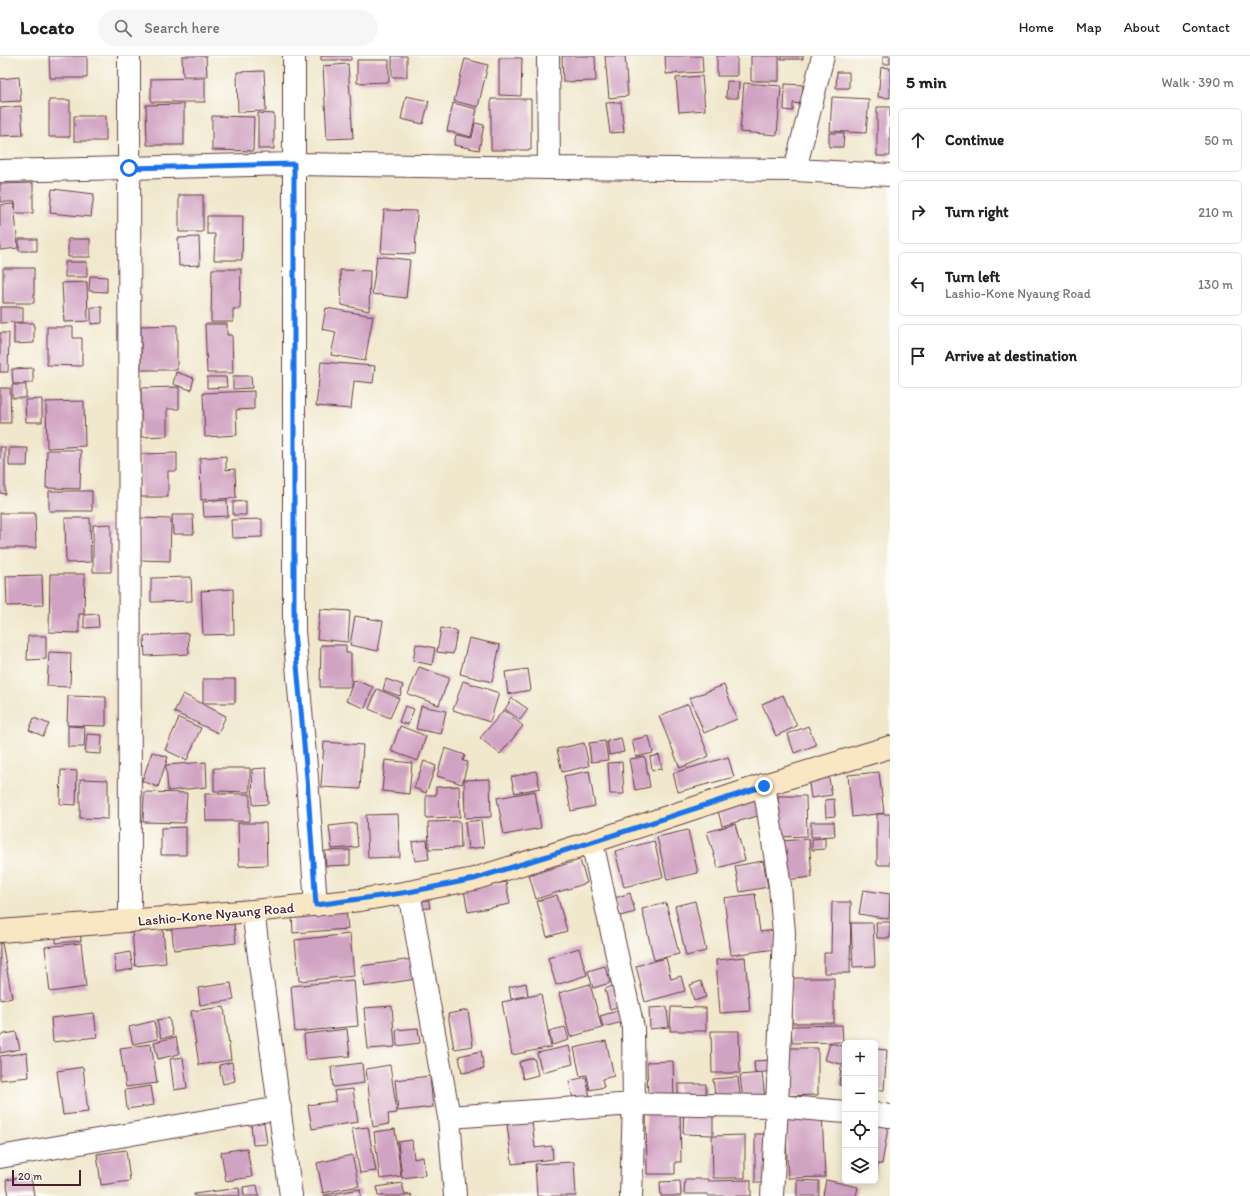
<!DOCTYPE html>
<meta charset="utf-8">
<style>
:root{--surface:#fff;--page:#f6f6f6;--text:#202124;--muted:#757577;--line:#e0e0e0}
body{margin:0;font-family:Itim,sans-serif;background:var(--page);color:var(--text)}
.controls{position:absolute;right:12px;bottom:12px;display:grid;overflow:hidden;border-radius:6px;box-shadow:0 2px 10px #0003}
.controls button{width:36px;height:36px;display:grid;place-items:center;padding:0;border:0;border-bottom:1px solid var(--line);background:var(--surface);color:var(--text);font:20px sans-serif}
.scale{position:absolute;left:12px;bottom:10px;width:69px;box-sizing:border-box;padding-left:4px;border:2px solid #4a1f2b;border-top:0;font-size:11px;line-height:14px;white-space:nowrap;color:#4a1f2b;-webkit-text-stroke:3px #fdfcf7;paint-order:stroke}
.stop{position:absolute;width:12px;height:12px;margin:-9px;border:3px solid #1a73e8;border-radius:50%;background:#fff}
.stop.end{background:#1a73e8;border-color:#fff;box-shadow:0 1px 4px #0008}
.list{margin:0;padding:0;list-style:none}
h2{display:flex;justify-content:space-between;align-items:center;height:52px;margin:0;padding:0 16px;font-size:17px}
h2 small{font-size:13px;font-weight:400;color:var(--muted)}
.list li{display:grid;grid-template-columns:26px 1fr auto;gap:12px;align-items:center;box-sizing:border-box;height:64px;margin:0 8px 8px;padding:0 8px;border:1px solid var(--line);border-radius:6px}
.list b{display:block;font-size:15px;white-space:nowrap}
.list p{margin:0;font-size:13px;white-space:nowrap;color:var(--muted)}
.list em{font-size:13px;font-style:normal;color:var(--muted)}
.icon{flex:none;width:22px;height:22px;fill:none;stroke:currentColor;stroke-width:2;stroke-linecap:round;stroke-linejoin:round}
.map{position:relative;flex:none;width:890px;height:1140px;overflow:hidden}
header{display:flex;align-items:center;gap:24px;box-sizing:border-box;height:56px;padding:0 20px;background:var(--surface);border-bottom:1px solid var(--line)}
header strong{font-size:19px}
nav{display:flex;gap:22px;margin-inline-start:auto;font-size:14px}
.search{width:280px;height:36px;background:var(--page);display:flex;align-items:center;gap:10px;box-sizing:border-box;padding:0 14px;border-radius:22px;color:var(--muted);font-size:15px}
main{display:flex}
aside{flex:1;background:var(--surface)}
.map>svg:first-child{display:block}
</style>
<header>
<strong>Locato</strong>
<div class="search"><svg class="icon" aria-label="search" viewBox="0 0 24 24"><circle cx="10" cy="10" r="6"/><path d="M15 15l6 6"/></svg>Search here</div>
<nav><a>Home</a><a>Map</a><a>About</a><a>Contact</a></nav>
</header>
<main>
<div class="map">
<svg width="890" height="1140" viewBox="0 0 890 1140">
<rect width="100%" height="100%" fill="#fdfcf7"/>
<filter id="ink" filterUnits="userSpaceOnUse"><feTurbulence type="fractalNoise" baseFrequency=".025" numOctaves="2"/><feDisplacementMap in="SourceGraphic" scale="8" xChannelSelector="R" yChannelSelector="G"/><feConvolveMatrix kernelMatrix="1 2 1 2 8 2 1 2 1" color-interpolation-filters="sRGB"/></filter>
<filter id="wash" filterUnits="userSpaceOnUse"><feTurbulence type="fractalNoise" baseFrequency=".012" numOctaves="4" result="noise"/><feDisplacementMap in="SourceGraphic" scale="16" xChannelSelector="R" yChannelSelector="G"/><feGaussianBlur stdDeviation="0.9" result="paint"/><feColorMatrix in="noise" values="0 0 0 0 0 0 0 0 0 0 0 0 0 0 0 0 0 1.4 0 .05"/><feComposite in="paint" operator="in"/></filter>
<g filter="url(#wash)">
<rect width="100%" height="100%" fill="#f0e7cc"/>
<g id="blocks">
<path fill="#d1a3c3" d="M49 0H87V22H50Z
M182 0H206L207 20H183Z
M321 0H351V4H321Z
M392 0H407V21H392Z
M562 0H595L596 25 563 26Z
M605 0H625L628 40 609 42Z
M665 0H702L703 16 666 18Z
M717 0H737V20H717Z
M751 0H779V25H751Z
M781 0H803V3H781Z
M883 0H890V8H883Z
M499 2H522L521 40 499 39Z
M465 3 488 9 478 51 454 45Z
M357 4H389V26L357 27Z
M348 8 353 82 327 83 323 10Z
M881 11 890 12V42L878 41Z
M264 15 266 55 238 56 237 16Z
M837 16H849V32H836Z
M702 20 705 54 679 56 676 22Z
M19 21 21 45 0 46V23Z
M205 22V46H151V23Z
M727 25 739 26 738 42H726Z
M744 27 781 30 777 79 740 76Z
M785 28 803 29 802 48 793 47V55L784 54Z
M406 40 429 45 423 68 401 63Z
M832 41 869 43 866 77 830 75Z
M491 43H531V94H491Z
M49 44H70V81H49Z
M621 46 624 76 610 77 606 47Z
M453 47 477 53 471 81 447 75Z
M184 48V89H147L146 49Z
M21 50 23 79 0 80V52Z
M877 51H890V100H877Z
M258 57 274 58V93H258Z
M74 60H106V85H74Z
M212 60 254 61 253 95 212 94Z
M475 67 484 69 479 94 454 89 456 79 472 82Z
M829 77H844L843 91H829Z
M33 127V157H15L18 192 0 194V149L15 148V154V146H0V128Z
M52 133 94 138 91 161 50 157Z
M179 139H203V176H179Z
M384 154 417 155 415 198 381 197Z
M207 160H243L242 204H214L215 178H207Z
M199 181 200 209 179 210 178 182Z
M19 183H37V195H19Z
M68 183H90V201H68Z
M377 200 410 204 406 242 372 238Z
M65 206H87V221H65Z
M3 212H34V247H3Z
M212 213H241L240 253H233V266H211Z
M340 214 370 215 369 255 342 249Z
M90 220 107 221V236L89 235Z
M87 226 88 265 64 266 62 227Z
M0 251H23V266L0 267Z
M91 251H102V267L91 268Z
M326 252 373 260 365 305 331 299 336 276 322 273Z
M14 267H34V287L14 288Z
M205 268H227V279H232L233 317H207Z
M177 269V314H141V270Z
M47 271H73V282H82V310L47 309Z
M0 277H9L8 316H0Z
M321 306 375 310 373 327 354 325 351 353 316 350Z
M33 312V327L13 328 12 313Z
M176 316 194 322 191 334 173 328Z
M233 320H251L252 332 233 333Z
M207 321H226L227 331 207 332Z
M12 329H26V342H12Z
M179 331V353H167V380L141 381V332Z
M0 332H10L11 367H0Z
M254 335V353L236 354 237 379 205 381 203 337Z
M42 343V366H26L25 344Z
M84 345 85 390 47 392 46 346Z
M0 391H5V438L0 437Z
M9 392H28L27 410H9Z
M47 394H81L80 433 46 432Z
M177 397V415H168V441H141L140 398Z
M226 400V414L235 413 236 442 201 444 200 402Z
M49 435H92V455H49Z
M227 444 228 460 204 461 203 446Z
M246 445V459H233V446Z
M0 457H35L36 492H0Z
M172 459H193L194 478H173Z
M65 462H90L91 506 66 507Z
M140 462 171 463 170 505 140 504Z
M262 463V481L232 482 231 464Z
M111 468V516H93V469Z
M50 518H85L84 558H79V577L49 576Z
M42 519 43 549 7 550 6 520Z
M191 521 192 545 151 546V522Z
M233 533 234 578 203 579 201 535Z
M320 553 350 555 348 586 317 583Z
M98 558 99 571 84 572V559Z
M355 560 383 565 378 595 350 589Z
M441 572 457 575 453 598 437 596Z
M188 577 189 598 145 600 144 580Z
M28 580H46V603L27 604Z
M469 582 500 589 492 626 460 618Z
M416 588 435 592 432 609 413 605Z
M321 589H346V597H351V631H320Z
M49 596 71 597 70 631 47 630Z
M419 611 449 622 439 649 408 638Z
M528 613 531 634 508 638 505 616Z
M203 623H235V647H203Z
M386 623 403 629 400 640 383 634Z
M354 624 373 631 365 652 346 645Z
M463 625 499 637 490 666 453 654Z
M724 629 737 663 704 677 690 642Z
M377 633 399 642 390 662 369 653Z
M183 638 226 660 218 677 174 656Z
M783 639 797 670 776 680 762 648Z
M68 640 106 641V670L67 669Z
M512 642 528 653 520 664 505 653Z
M688 648 709 700 680 712 659 660Z
M405 650 414 653 408 669 399 666Z
M421 650 446 655 441 678 416 673Z
M504 654 523 670 500 698 480 682Z
M34 662 49 668 43 680 29 674Z
M179 662 201 672 187 704 165 694Z
M68 670 85 671 84 691H68Z
M400 670 426 680 418 705 391 695Z
M808 670 816 689 794 697 788 678Z
M87 678 102 679 101 698 85 697Z
M649 680 653 697 636 701 632 684Z
M621 682 624 696 609 699 607 685Z
M605 685 608 704 591 706 589 687Z
M324 686 363 689 360 733 321 731Z
M584 687 589 710 562 716 557 693Z
M445 692 465 699 463 705 468 706 462 728 437 720Z
M152 696 168 701 158 731 142 725Z
M659 699 662 713 652 714 650 701Z
M645 701 650 731 635 734 629 703Z
M728 701 734 721 678 736 673 717Z
M385 704 412 707 409 738 382 735Z
M424 705 436 710 426 737 414 732Z
M206 706 207 731 168 735 166 709Z
M622 706 624 738H610L608 707Z
M214 712H250V736L214 735Z
M266 712 268 748 253 749 252 713Z
M61 714 77 715 76 749 60 748Z
M536 715 540 732 515 737 511 721Z
M589 715 595 750 571 755 564 720Z
M879 716 884 757 852 761 848 719Z
M828 717 832 739 811 742 808 720Z
M80 723 108 724V763L80 762Z
M490 723 491 761 465 762 464 724Z
M459 730 460 761 426 762V739H436V731Z
M535 735 541 772 504 779 497 742Z
M144 736 187 737 185 767 143 766Z
M205 738H250V765H206Z
M778 740H806L807 780 779 781Z
M756 741 761 759 722 770 717 751Z
M834 743 835 760 826 761 825 744Z
M398 758 400 801 368 802 366 759Z
M877 758H890V809H877Z
M481 764 484 791 468 793 465 766Z
M460 765 461 792 429 793 428 766Z
M811 766H834L835 780 811 781Z
M238 767H266L267 809 239 810Z
M356 767 358 791 332 793 329 770Z
M735 768 745 804 718 812 707 776Z
M186 771V799H161V772Z
M688 774 698 817 667 824 657 781Z
M825 782V793L812 794V783Z
M809 783 812 821 785 824 781 785Z
M427 784 429 803 415 805 412 786Z
M654 785 663 821 624 831 615 795Z
M350 794V809L326 810 325 795Z
M580 804 587 827 536 843 529 819Z
M763 805 768 831 740 836 735 810Z
M506 826 510 848 468 856 464 834Z
M863 834 890 838 889 863 859 858Z
M630 837 635 856 620 860 615 842Z
M755 838 760 876 774 874 776 893 731 899 724 842Z
M428 839 430 852 414 853 413 841Z
M557 839 567 875 547 881 537 845Z
M695 845 706 895 686 900 675 850Z
M832 846H851L850 917H824V897H831Z
M666 847 679 898 654 904 642 853Z
M346 854 348 873 293 877 292 858Z
M233 859 236 887 174 894 171 867Z
M876 866H890V882H877Z
M851 867H873L875 910 853 911Z
M80 870 81 885 56 887V872Z
M163 873 166 907 135 910 132 876Z
M350 878 354 920 299 925 295 884Z
M0 887H2L12 942 0 944Z
M81 887 86 931 50 936 45 891Z
M579 892 587 919 556 929 548 902Z
M130 896 133 913 116 916 114 899Z
M745 901 750 955 720 957 716 904Z
M666 902 671 923 681 920 685 935 645 946 636 910Z
M413 903 416 923 364 931 361 910Z
M605 910 610 927 593 932 588 915Z
M792 922H834V967H792Z
M354 924 358 970 295 976 291 930Z
M701 925 706 941 694 945 690 929Z
M231 927 234 944 200 949 198 932Z
M526 927 528 939 511 943 509 931Z
M590 928 602 972 570 981 559 937Z
M615 929 621 949 610 953 605 933Z
M541 938 551 991 512 999 502 946Z
M392 950 395 991 368 993 364 952Z
M224 951 231 1004 199 1009 191 955Z
M667 951 669 971 650 973 649 952Z
M671 951 706 952V975H670Z
M468 954 473 990 454 993 448 958Z
M620 954 623 966 603 971 600 960Z
M94 957 97 981 53 986 51 962Z
M169 962 173 980 161 982 157 964Z
M154 965 158 983 133 988 129 971Z
M842 969 843 986 792 987 791 970Z
M565 971 569 984 552 989 549 975Z
M418 972 420 987 397 990 396 974Z
M347 973 350 1000 306 1004 304 978Z
M711 975H739L740 1017H712Z
M16 976 20 993 0 997V979Z
M176 981 179 998 158 1003 154 986Z
M606 985 614 1020 602 1023 604 1031 590 1034 587 1019 580 1020 574 992Z
M830 987 845 991V1009L825 1004Z
M151 988 157 1027 126 1031 120 992Z
M569 990 573 1008 542 1016 537 997Z
M782 992H818V1039L783 1040Z
M875 993 887 994 884 1034H875Z
M481 995 484 1013 462 1017 459 1000Z
M27 997 29 1021 0 1024V1000Z
M183 1001 187 1032 174 1034 170 1003Z
M534 1002 538 1019 523 1023 519 1006Z
M774 1004V1015L755 1017 754 1005Z
M673 1005 674 1045H648L647 1006Z
M232 1006 235 1025 223 1028 219 1009Z
M362 1007 364 1027 333 1031 331 1011Z
M390 1009 397 1057 388 1058 389 1068 373 1071 366 1013Z
M83 1011 88 1056 63 1059 57 1015Z
M841 1011H845V1029H839Z
M762 1017 765 1042 743 1044 740 1019Z
M430 1020 433 1051 398 1055 395 1024Z
M586 1021 590 1042 574 1046 569 1025Z
M738 1021 741 1046 716 1047 713 1023Z
M678 1028H706V1043H678Z
M151 1030 154 1049 127 1053 125 1034Z
M353 1033 358 1066 312 1073 308 1049 336 1045 334 1035Z
M680 1054 681 1106H675V1118H647L646 1055Z
M684 1054H713V1079L683 1078Z
M822 1057 825 1121 788 1122 785 1058Z
M875 1064 889 1066 882 1108H878L876 1122Z
M532 1065 535 1092 552 1090 553 1103 512 1108 507 1068Z
M264 1066 267 1088 253 1089 251 1067Z
M368 1071 376 1115 360 1117 352 1073Z
M395 1073 401 1120 380 1123 374 1076Z
M755 1078H770L771 1127H755Z
M745 1079V1122H713L712 1080Z
M412 1084 414 1103 423 1101 425 1119 402 1122 398 1086Z
M247 1092 252 1121 226 1125 221 1096Z
M126 1094 130 1125 101 1129 97 1098Z
M352 1099 359 1130 323 1137 317 1107Z
M574 1106 576 1140H537L535 1108Z
M31 1120 34 1140H9L6 1124Z
M685 1123H708V1125L751 1124V1140H708V1138H684Z
M797 1124 819 1125V1140H797Z
M826 1124 858 1131 856 1140H823Z
M680 1125 681 1140H661L660 1126Z
M402 1127 405 1139 411 1138 412 1140H378L377 1131Z
M257 1129 259 1140H244L243 1131Z
M239 1132 240 1140H194V1138Z
M360 1133 361 1140H324V1139Z"/>
</g>
</g>
<g filter="url(#ink)">
<use href="#blocks" fill-opacity="0" stroke="#633d43" stroke-width="1"/>
<g fill="none" stroke-linecap="round" stroke-linejoin="round">
<g stroke="#633d43" stroke-width="24">
<path id="minor" d="M129 0 130 865
M294 0V575L307 722 316 849
M548 0 549 112
M795 114 823 0
M0 115 294 108 549 112 795 114 890 119
M764 729 780 830 784 877 777 1050 845 1056
M592 786 633 972 634 1048 631 1140
M409 836 449 1061 455 1140
M253 855 291 1140
M875 1058 890 1060
M449 1061 634 1048 777 1050 772 1140
M0 1101 280 1052"/>
</g>
<g stroke="#633d43" stroke-width="24">
<path id="secondary" d="M0 875 253 855 360 844 409 836 474 823 592 786 764 729 890 691"/>
</g>
<use href="#minor" stroke="#fff" stroke-width="22"/>
<use href="#secondary" stroke="#f9e7c3" stroke-width="22"/>
</g>
</g>
<g fill="none" stroke-linecap="round" stroke-linejoin="round" filter="url(#ink)">
<path stroke="#1a73e8" stroke-width="5" d="M129 112 294 108V575L307 722 316 849 409 836 474 823 592 786 764 730"/>
</g>
<g text-anchor="middle" stroke-width="3" stroke-linejoin="round" paint-order="stroke">
<g font-size="14" fill="#4a1f2b" stroke="#fdfcf7">
<text transform="translate(216 858) rotate(-5)" y="5">Lashio-Kone Nyaung Road</text>
</g>
</g>
</svg>
<div class="controls">
<button>+</button>
<button>−</button>
<button><svg class="icon" aria-label="locate" viewBox="0 0 24 24"><circle cx="12" cy="12" r="6"/><path d="M12 2v4M12 18v4M2 12h4M18 12h4"/></svg></button>
<button><svg class="icon" aria-label="layers" viewBox="0 0 24 24"><path d="M12 4l9 5-9 5-9-5zM3 14l9 5 9-5"/></svg></button>
</div>
<div class="scale">20 m</div>
<div class="stop" style="left:129px;top:112px"></div>
<div class="stop end" style="left:764px;top:730px"></div>
</div>
<aside>
<h2>5 min<small>Walk · 390 m</small></h2>
<ul class="list">
<li><svg class="icon" aria-label="ahead" viewBox="0 0 24 24"><path d="M12 20V5M6 11l6-6 6 6"/></svg><div><b>Continue</b></div><em>50 m</em></li>
<li><svg class="icon" aria-label="right" viewBox="0 0 24 24"><path d="M7 20v-9h11M14 6l5 5-5 5"/></svg><div><b>Turn right</b></div><em>210 m</em></li>
<li><svg class="icon" aria-label="left" viewBox="0 0 24 24"><path d="M17 20v-9H6M10 6l-5 5 5 5"/></svg><div><b>Turn left</b><p>Lashio-Kone Nyaung Road</p></div><em>130 m</em></li>
<li><svg class="icon" aria-label="arrive" viewBox="0 0 24 24"><path d="M6 21V4h12l-3 4 3 4H6"/></svg><div><b>Arrive at destination</b></div></li>
</ul>
</aside>
</main>
